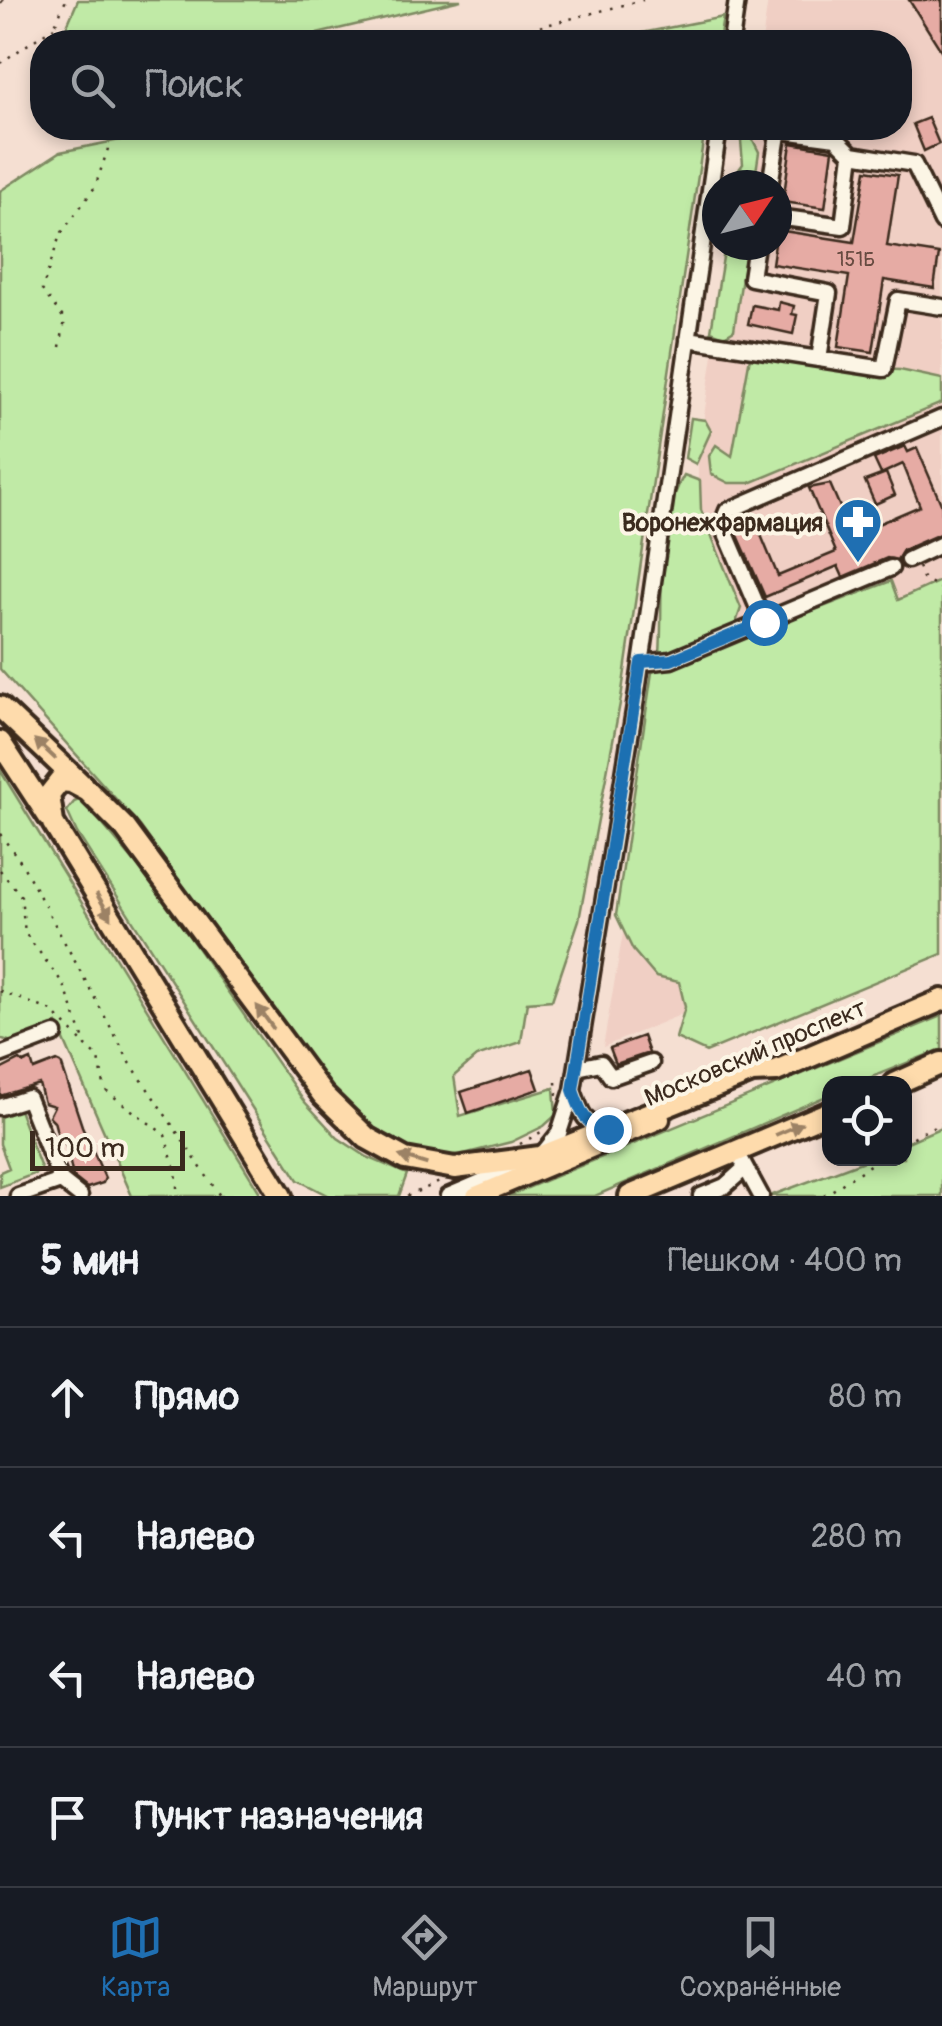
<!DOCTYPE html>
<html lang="ru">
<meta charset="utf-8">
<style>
:root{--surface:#171b24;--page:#20242c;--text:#f1f3f6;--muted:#9ea1a6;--line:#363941;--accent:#1f6fb2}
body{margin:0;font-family:Pangolin,sans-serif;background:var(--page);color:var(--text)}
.controls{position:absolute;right:30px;bottom:30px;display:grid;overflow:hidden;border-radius:20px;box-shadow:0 5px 15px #0003}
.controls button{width:90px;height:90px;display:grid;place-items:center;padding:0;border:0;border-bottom:2px solid var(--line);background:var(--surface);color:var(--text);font:50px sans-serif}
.compass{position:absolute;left:702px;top:170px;width:90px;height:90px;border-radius:50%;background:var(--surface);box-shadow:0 5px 15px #0003;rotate:55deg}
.scale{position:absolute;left:30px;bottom:25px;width:155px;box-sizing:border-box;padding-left:10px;border:5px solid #3b2a1e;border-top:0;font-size:28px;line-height:35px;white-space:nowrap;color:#3b2a1e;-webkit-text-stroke:8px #fcf5e5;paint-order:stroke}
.stop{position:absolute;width:30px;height:30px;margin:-22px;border:8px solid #1f6fb2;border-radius:50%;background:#fff}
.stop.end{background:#1f6fb2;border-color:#fff;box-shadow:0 2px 10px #0008}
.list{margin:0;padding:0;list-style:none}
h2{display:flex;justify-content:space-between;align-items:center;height:130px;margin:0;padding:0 40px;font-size:42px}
h2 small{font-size:32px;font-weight:400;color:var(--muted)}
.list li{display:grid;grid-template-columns:65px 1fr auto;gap:30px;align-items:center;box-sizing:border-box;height:140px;padding:0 40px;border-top:2px solid var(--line)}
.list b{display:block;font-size:38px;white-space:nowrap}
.list em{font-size:32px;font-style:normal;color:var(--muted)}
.icon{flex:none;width:55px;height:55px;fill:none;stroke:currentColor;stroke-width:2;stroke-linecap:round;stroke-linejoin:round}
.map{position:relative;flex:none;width:942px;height:1196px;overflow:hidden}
.search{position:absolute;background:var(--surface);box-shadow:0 5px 15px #0003;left:30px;right:30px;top:30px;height:110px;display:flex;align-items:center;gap:25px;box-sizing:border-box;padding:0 35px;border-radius:40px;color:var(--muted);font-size:38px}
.sheet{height:690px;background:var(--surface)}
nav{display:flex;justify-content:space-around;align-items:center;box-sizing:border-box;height:140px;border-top:2px solid var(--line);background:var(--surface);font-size:28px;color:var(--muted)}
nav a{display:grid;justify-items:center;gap:5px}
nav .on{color:var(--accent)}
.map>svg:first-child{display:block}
</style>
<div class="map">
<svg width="942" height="1196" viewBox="0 0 942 1196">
<rect width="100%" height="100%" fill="#f5dfd2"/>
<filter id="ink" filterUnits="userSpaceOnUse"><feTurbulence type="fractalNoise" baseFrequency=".01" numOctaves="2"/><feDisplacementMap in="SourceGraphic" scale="20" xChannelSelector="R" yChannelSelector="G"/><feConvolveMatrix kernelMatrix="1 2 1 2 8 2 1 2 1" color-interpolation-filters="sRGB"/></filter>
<g filter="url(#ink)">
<path fill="#f0cfc4" d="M768 0H942V906L603 1047 671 660 698 489V457L729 245H777V185H739L749 128H900V42H762Z"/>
<path fill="#c0eaa6" stroke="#7e8a62" stroke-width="2.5" d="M78 0H461L283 42H60Z
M723 17 719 42H596Z
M180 128H705L621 698 579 920 552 1000 527 1002 521 1042 476 1057 454 1076 460 1116 554 1088 556 1115 544 1126 511 1142 444 1159 396 1145 362 1122 315 1069 140 826 0 669V191L60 152Z
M749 132 759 152 754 185H735L737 172 743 164 741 141Z
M725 245H747L734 330 724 336 711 331Z
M750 357 818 366 900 370 942 379V403L750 483H729L711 474 709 456 716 445 732 456Z
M691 418 705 420 711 431 696 464 685 458Z
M684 475 700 481 701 510 741 608 735 626 705 644 660 654C664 596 654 526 684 475Z
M942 580V954L706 1052 676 1038 685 1007 679 982 656 977 633 950 616 915 652 672 891 581 898 600Z
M0 770 259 1191V1196H132L57 1024 14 1043 0 1038Z
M81 799 153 884 303 1100 338 1138 367 1157 407 1174 399 1196H329L298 1180 77 833 67 811 74 802Z
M942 1016V1049L857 1083 830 1084 829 1095 595 1196H508Z
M18 1107 42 1171 0 1187V1172L9 1168 0 1144V1114Z
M942 1127V1196H770L869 1159 904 1158 905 1143Z"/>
<path fill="#e6aba4" stroke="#3b2a1e" stroke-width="2.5" d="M909 0H942V52Z
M928 118 939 144 924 151 913 124Z
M791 143 833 150 825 208 783 202Z
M866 170 898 175 887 246 939 254 934 288 884 280 873 352 838 347 849 276 772 264 777 230 854 242Z
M779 302 794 306 792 314 797 315 793 334 748 324 752 305 778 310Z
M905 446 908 452 917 448 942 506V533L903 550 897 560 887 558 843 577 838 566 765 597 733 524 735 519 742 516 744 520 753 516 778 576 836 552 809 488 830 484 852 535 920 506 903 464 881 474 874 459Z
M886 473 895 495 875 504 865 481Z
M643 1036 649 1053 616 1064 610 1048Z
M20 1060 24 1063 31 1060 34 1070 57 1061 61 1063 82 1126 105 1178 103 1183 87 1188 73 1177 70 1163 65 1158 68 1151 65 1143 59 1140 54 1121 49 1116 54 1106 44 1103 39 1084 0 1096V1070Z
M532 1069 539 1089 468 1113 461 1092Z"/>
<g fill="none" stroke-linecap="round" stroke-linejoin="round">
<g stroke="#3b2a1e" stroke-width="21">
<path id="minor" d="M731 42 737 0
M770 185 778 135 784 131 836 138 852 154
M777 217 843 226 852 154 914 164 942 222
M756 245 751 278 829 293 819 359
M688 339 884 369 898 300 942 307
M908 560 942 544
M764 622 722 524 727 511 942 418
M641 663 671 660 891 568
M0 1055 55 1034
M577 1068 601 1063 611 1077 651 1063
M573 1090C580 1110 584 1127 608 1129
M0 1107 28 1098 61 1181 80 1196
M544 1152 559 1133 573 1090 636 699 719 128
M742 1161 761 1196
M18 1196 61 1181
M448 1196 521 1165
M701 1196 725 1186 745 1168"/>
</g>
<g stroke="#3b2a1e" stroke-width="25">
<path id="major" d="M476 1196 660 1119"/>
</g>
<g stroke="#3b2a1e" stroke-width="28">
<path id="highway" d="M0 707 83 786
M0 742 49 817
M895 1084 942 1063
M281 1196 53 823 49 795 60 781 71 782 88 791 125 828 323 1095 367 1138 405 1159 455 1168 540 1157 752 1072 776 1071 942 1000
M630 1196 830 1112"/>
</g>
<path stroke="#3b2a1e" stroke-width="2.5" stroke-dasharray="2.5 8" stroke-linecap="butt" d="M47 42 66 0
M448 42 497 29 519 32 643 0
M0 63 54 27
M60 347 65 320 42 290 60 235 95 187 112 137
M918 567 923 578 942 589
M0 834 21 862 129 1061 220 1196
M0 870 21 896 25 933 64 985 86 1046 99 1058 105 1090 165 1135 177 1178V1196
M0 991 52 1011 82 1042
M556 1082 557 1095
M904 1142 942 1122
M520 1144 543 1131
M407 1196 440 1182
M824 1196 880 1158"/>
<use href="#minor" stroke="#fcf5e5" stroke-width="14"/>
<use href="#major" stroke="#fedbac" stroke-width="18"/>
<use href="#highway" stroke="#fedbac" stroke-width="20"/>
<path stroke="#3b2a1e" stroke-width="2.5" stroke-dasharray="15 8" stroke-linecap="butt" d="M0 4 3 0"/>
</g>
<defs><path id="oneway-solid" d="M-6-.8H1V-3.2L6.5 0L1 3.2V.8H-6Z" transform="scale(2.5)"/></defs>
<g fill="#9c8265">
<use href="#oneway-solid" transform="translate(45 749) rotate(-137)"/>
<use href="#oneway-solid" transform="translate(104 906) rotate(59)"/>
<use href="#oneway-solid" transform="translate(265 1017) rotate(-126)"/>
<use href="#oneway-solid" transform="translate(789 1129) rotate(-23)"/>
<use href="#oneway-solid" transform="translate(413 1160) rotate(-163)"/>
</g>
</g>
<g fill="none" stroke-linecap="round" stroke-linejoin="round" filter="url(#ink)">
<path stroke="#1f6fb2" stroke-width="12" d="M608 1129C585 1128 580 1110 573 1090L641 662 671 660 764 622"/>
</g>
<defs>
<g id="pharmacy-pin" transform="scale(2.5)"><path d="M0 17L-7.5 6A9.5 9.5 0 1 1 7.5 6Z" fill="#1f6fb2" stroke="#fcf5e5"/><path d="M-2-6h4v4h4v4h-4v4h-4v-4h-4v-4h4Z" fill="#fff"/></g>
</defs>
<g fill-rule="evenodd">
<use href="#pharmacy-pin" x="858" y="522"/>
</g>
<g text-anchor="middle" stroke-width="8" stroke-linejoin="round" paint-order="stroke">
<g font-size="20" fill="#664a40">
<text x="856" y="266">151Б</text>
</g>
<g font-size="25" font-weight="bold" fill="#3b2a1e" stroke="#fcf5e5" text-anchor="end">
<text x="823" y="531">Воронежфармация</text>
</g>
<g font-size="25" fill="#3b2a1e" stroke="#fcf5e5">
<text transform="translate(755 1052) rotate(-23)" y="9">Московский проспект</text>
</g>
</g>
</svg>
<div class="controls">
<button><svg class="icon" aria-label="locate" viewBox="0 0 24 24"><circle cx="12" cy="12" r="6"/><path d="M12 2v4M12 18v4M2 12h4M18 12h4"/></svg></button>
</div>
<svg class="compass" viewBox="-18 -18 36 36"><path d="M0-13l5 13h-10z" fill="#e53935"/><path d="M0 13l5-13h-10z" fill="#9ea1a6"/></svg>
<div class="scale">100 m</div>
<div class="stop" style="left:764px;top:622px"></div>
<div class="stop end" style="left:608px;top:1129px"></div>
<div class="search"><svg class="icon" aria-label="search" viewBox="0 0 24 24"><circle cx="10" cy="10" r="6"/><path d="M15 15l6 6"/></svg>Поиск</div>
</div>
<section class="sheet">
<h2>5 мин<small>Пешком · 400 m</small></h2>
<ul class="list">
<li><svg class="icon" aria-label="ahead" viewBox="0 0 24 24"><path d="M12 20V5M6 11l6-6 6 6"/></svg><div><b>Прямо</b></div><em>80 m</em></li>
<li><svg class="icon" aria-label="left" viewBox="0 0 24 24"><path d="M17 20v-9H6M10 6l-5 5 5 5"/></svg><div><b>Налево</b></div><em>280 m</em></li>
<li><svg class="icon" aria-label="left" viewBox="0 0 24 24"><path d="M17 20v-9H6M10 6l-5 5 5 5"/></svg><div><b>Налево</b></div><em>40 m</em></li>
<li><svg class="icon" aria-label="arrive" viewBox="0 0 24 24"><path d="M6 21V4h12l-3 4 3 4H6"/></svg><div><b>Пункт назначения</b></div></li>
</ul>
</section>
<nav>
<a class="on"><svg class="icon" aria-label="map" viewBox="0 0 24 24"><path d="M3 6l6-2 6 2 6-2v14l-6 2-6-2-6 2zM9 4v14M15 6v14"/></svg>Карта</a>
<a><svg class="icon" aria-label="directions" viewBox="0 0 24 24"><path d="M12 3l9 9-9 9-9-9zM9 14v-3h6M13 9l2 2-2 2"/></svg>Маршрут</a>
<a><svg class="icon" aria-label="saved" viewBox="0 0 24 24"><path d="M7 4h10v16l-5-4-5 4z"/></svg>Сохранённые</a>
</nav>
